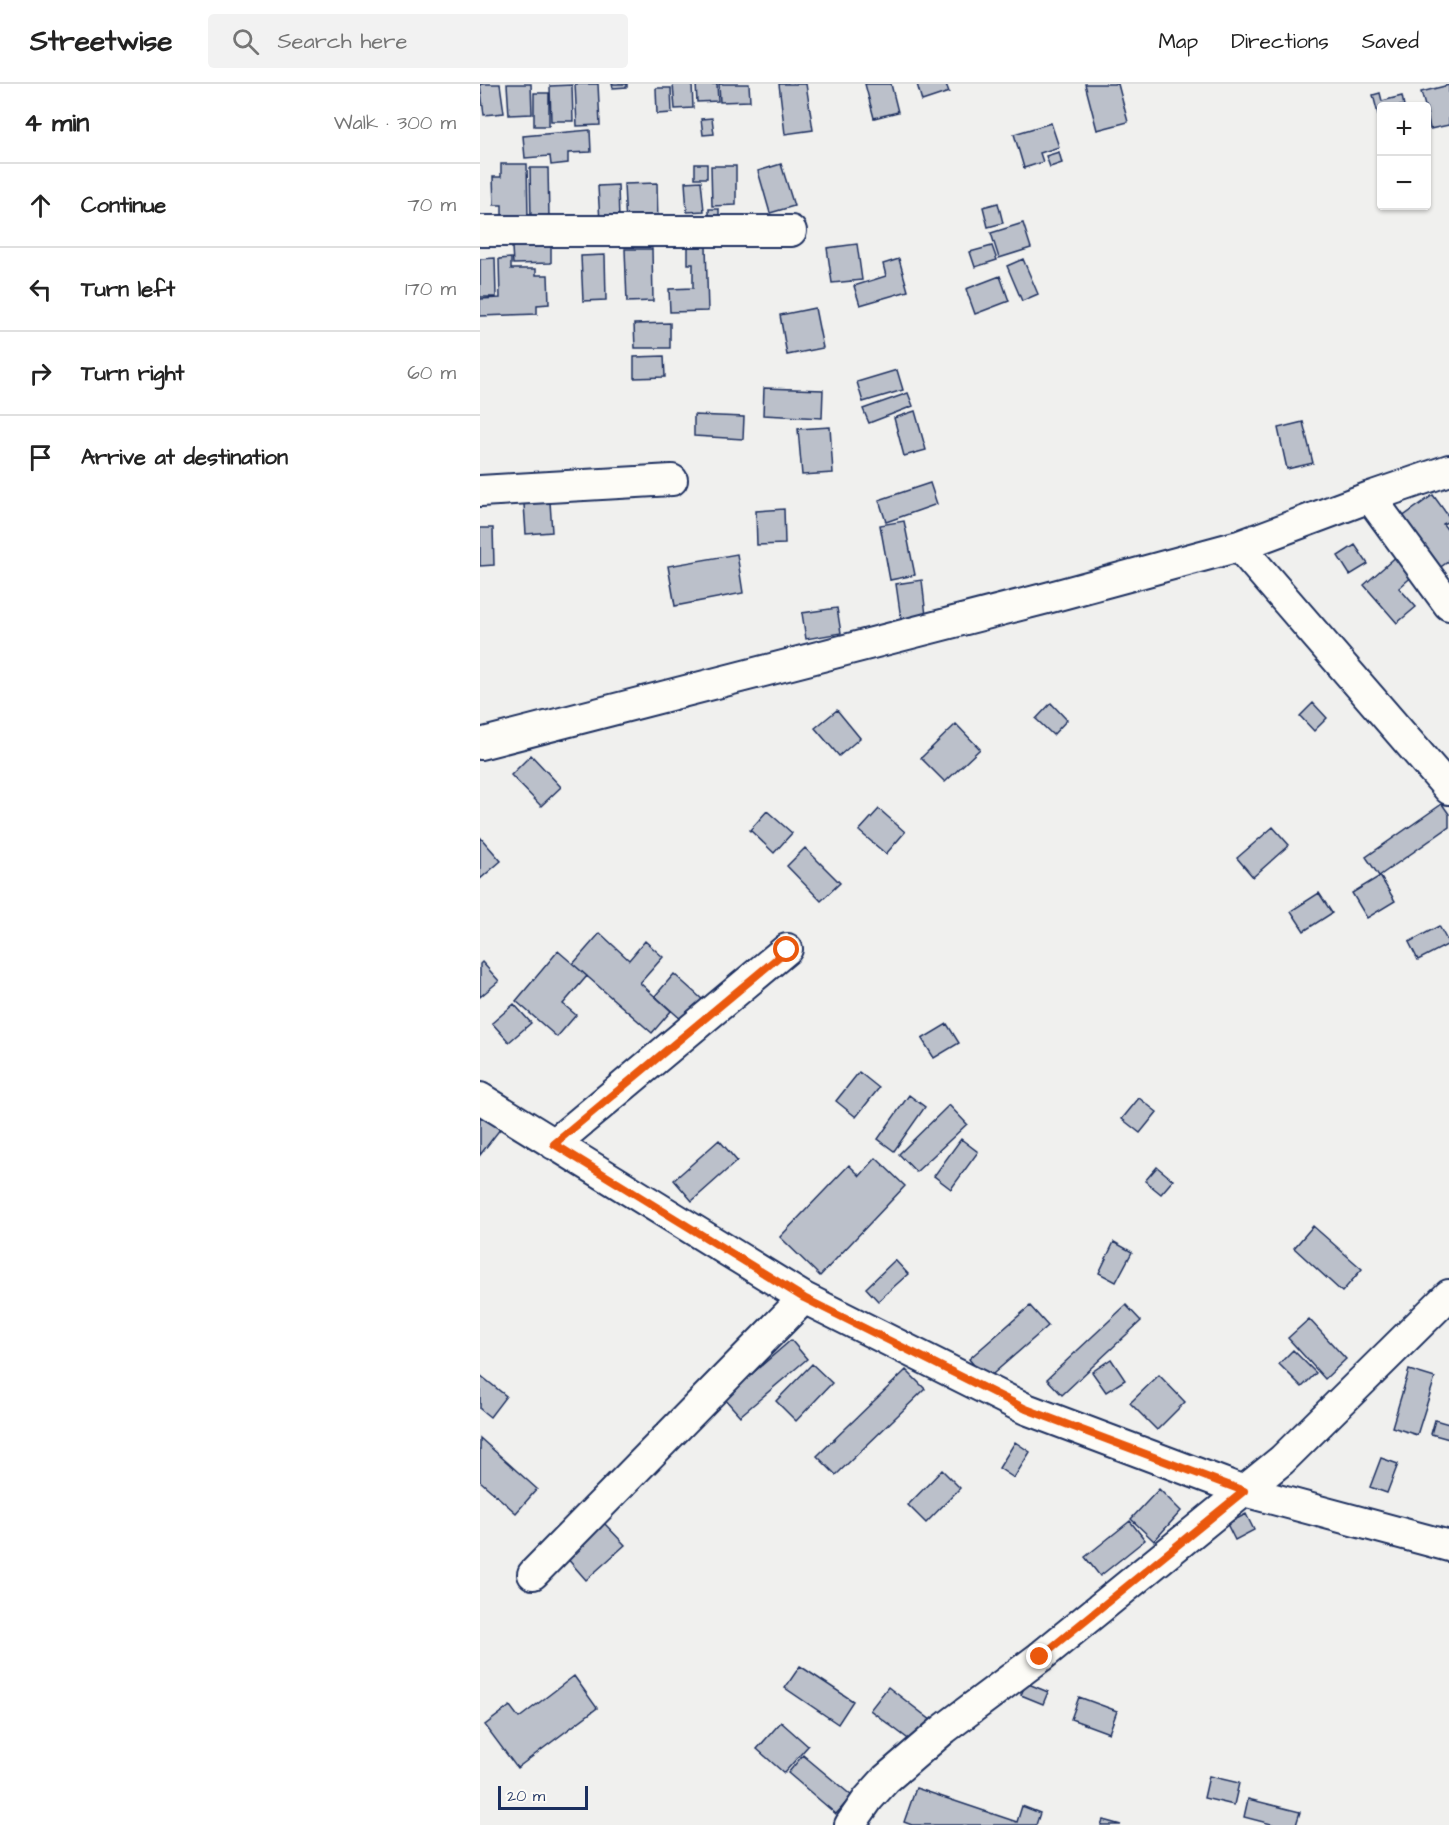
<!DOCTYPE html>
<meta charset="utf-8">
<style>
:root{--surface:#fff;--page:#f2f2f2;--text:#222;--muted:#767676;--line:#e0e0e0}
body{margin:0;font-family:"Architects Daughter",sans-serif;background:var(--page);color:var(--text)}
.controls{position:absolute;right:18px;top:18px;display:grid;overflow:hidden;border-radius:6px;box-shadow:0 2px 4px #0004}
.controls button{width:54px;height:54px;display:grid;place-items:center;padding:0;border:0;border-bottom:2px solid var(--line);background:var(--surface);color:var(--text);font:30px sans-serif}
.scale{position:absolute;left:18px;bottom:15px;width:90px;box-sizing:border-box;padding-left:6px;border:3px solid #1b2f5e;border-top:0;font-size:16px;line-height:21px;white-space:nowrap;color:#1b2f5e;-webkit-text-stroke:4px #fdfcf7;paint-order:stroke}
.stop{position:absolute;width:18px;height:18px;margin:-14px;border:4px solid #ea580c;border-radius:50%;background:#fff}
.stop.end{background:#ea580c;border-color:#fff;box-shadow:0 2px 6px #0008}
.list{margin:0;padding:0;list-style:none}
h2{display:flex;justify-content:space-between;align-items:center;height:78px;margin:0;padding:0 24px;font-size:26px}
h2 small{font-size:20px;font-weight:400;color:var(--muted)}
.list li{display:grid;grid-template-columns:39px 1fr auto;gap:18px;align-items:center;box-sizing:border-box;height:84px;padding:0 24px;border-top:2px solid var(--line)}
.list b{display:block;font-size:22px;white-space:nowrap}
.list em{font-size:20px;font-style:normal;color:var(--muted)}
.icon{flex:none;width:33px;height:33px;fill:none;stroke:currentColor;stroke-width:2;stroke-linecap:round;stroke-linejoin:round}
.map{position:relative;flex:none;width:969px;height:1741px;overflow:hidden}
header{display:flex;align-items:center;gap:36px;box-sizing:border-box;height:84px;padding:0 30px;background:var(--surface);border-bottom:2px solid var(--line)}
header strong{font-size:28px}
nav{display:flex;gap:33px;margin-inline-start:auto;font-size:21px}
.search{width:420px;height:54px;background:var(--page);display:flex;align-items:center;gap:15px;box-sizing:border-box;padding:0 21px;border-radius:6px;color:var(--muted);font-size:22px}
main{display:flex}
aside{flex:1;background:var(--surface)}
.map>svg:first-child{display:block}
</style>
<header>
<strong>Streetwise</strong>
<div class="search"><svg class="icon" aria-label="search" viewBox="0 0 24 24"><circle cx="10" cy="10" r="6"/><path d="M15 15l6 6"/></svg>Search here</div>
<nav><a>Map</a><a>Directions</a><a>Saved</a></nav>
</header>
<main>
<aside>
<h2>4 min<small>Walk · 300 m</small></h2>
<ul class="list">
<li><svg class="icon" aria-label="ahead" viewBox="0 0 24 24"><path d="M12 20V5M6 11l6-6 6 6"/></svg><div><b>Continue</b></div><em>70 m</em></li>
<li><svg class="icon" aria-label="left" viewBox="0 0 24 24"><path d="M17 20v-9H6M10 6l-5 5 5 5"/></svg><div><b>Turn left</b></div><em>170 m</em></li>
<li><svg class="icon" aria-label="right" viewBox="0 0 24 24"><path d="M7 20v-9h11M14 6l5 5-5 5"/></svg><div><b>Turn right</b></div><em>60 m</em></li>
<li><svg class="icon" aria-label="arrive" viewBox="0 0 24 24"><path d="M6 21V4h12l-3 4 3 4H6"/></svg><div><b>Arrive at destination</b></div></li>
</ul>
</aside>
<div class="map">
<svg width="969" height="1741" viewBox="0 0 969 1741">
<rect width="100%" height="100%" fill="#f0f0ee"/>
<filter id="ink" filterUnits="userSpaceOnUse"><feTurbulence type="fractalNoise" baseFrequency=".0167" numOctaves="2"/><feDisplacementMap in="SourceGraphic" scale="12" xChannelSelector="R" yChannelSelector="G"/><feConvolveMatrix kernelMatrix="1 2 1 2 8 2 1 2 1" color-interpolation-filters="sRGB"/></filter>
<g filter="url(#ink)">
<path fill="#bbc0ca" stroke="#1b2f5e" stroke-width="1.5" d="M0 0H20L24 29 4 31Z
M27 0H51L52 30 29 31Z
M95 0H118L120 41 97 42Z
M132 0H147V3L133 4Z
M193 0H212L213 24 195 25Z
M216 0H237L238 17 217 18Z
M239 0H269L270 17 240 18Z
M299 0H326L333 46 305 50Z
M385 0H411L418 28 394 34Z
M437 0H466L469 8 442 17Z
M605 0H638L648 38 617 46Z
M92 1 93 37H71L70 2Z
M969 1V41L950 45 946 22H945L941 8Z
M176 4H191L192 29 177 30Z
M54 9H69V42H54Z
M900 9 902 17 922 12 924 22H902V45L893 11Z
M232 34 234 50 223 51 221 35Z
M571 39 579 63 560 69 563 78 544 84 534 50Z
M110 46 111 68 88 69V79L71 81 70 72 45 74 43 52Z
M579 68 582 79 570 83 566 72Z
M21 80H47L48 133H22V121H14L13 93H21Z
M215 80H227V94H215Z
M301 80 314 122 290 129 278 87Z
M231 82H256V121L232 122Z
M50 84H68L69 134 51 135Z
M221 97 224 127 207 128 205 98Z
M177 99 178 141 146 142 144 100Z
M138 101 139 138 120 139 118 102Z
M518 119 523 139 508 143 503 123Z
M229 125H239V135H229Z
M543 139 551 164 519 174 511 149Z
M377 160 382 196 352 199 347 164Z
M71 161V179L33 180 32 163Z
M512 162 517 176 495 183 490 168Z
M208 163H226L228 227 190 228 189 205 213 204V180H208Z
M145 165H172L173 217 147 218Z
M125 171 126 216 103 217 101 172Z
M15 174 16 213H0V175Z
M31 174V185H56V191H68L69 220 57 221V230L0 232V215L20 214 19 175Z
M419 175 428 207 380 221 374 202 406 192 403 180Z
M543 175 558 210 542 217 527 182Z
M520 192 529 217 495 230 486 205Z
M335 224 343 264 307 271 300 231Z
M190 239V264H155L154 240Z
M184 272 185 293 154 294V273Z
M417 286 423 306 383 318 377 298Z
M284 304 343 306 342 334 283 331Z
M428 309 433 322 389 339 383 325Z
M435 327 446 366 424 372 414 334Z
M214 331 264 333 263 355 214 352Z
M823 338 833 379 807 385 798 344Z
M350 343 353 389 322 391 318 345Z
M450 399 457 420 406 438 399 416Z
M953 411 969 433V437L963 440 969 448V477L955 487 918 436Z
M70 418 72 448 46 450 44 420Z
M304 425 305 460 277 461 276 427Z
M424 437 435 491 410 496 400 441Z
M0 444H13L14 481 0 482Z
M875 461 888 480 870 491 858 472Z
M257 470 263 509 195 522 188 482Z
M919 470 936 489 919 504 936 523 917 539 884 501Z
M442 496 446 532 421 535 416 500Z
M357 524 361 549 326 555 322 529Z
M571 619 587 636 573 651 556 635Z
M833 619 847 634 834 647 820 632Z
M357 626 380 654 359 672 335 644Z
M476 640 500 665 465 698 441 674Z
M51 671 81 703 61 722 31 691Z
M962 720 969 730V743L899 792 886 773Z
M399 725 425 748 406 770 379 747Z
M287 727 312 749 294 769 270 746Z
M793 743 809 761 773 793 757 774Z
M0 753 21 777 0 795Z
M325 764 360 799 341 817 307 782Z
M900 792 915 817 887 834 872 809Z
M839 809 852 829 824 847 811 827Z
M959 842 969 860 938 876 929 858Z
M120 849 149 876 165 857 183 873 160 899 191 927 172 949 93 880Z
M78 867 107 892 83 920 96 931 77 953 36 917Z
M2 878 19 897 0 913V880Z
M194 890 223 916 203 937 175 912Z
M34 920 51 939 29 958 12 939Z
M467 940 479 959 454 974 442 955Z
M379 988 399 1004 376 1033 356 1017Z
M429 1011 445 1023 414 1067 398 1055Z
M659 1014 677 1028 660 1049 642 1035Z
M469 1021 487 1040 436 1088 419 1070Z
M0 1029 21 1044 0 1071Z
M481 1055 498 1068 471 1105 454 1092Z
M239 1056 257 1077 212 1117 194 1096Z
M396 1074 425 1102 340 1192 300 1153 369 1081 380 1092Z
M677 1083 693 1096 681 1110 665 1097Z
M833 1142 882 1185 862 1208 814 1164Z
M634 1158 652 1168 636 1198 619 1189Z
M415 1176 428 1190 398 1217 386 1204Z
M646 1221 661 1237 582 1311 567 1295Z
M550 1222 568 1242 506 1296 489 1275Z
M829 1235 866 1275 845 1295 808 1254Z
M311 1256 327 1275 260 1332 244 1314Z
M813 1266 836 1289 822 1303 799 1280Z
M631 1275 645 1296 626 1308 612 1288Z
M332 1280 352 1299 316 1337 296 1317Z
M426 1286 445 1305 356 1391 337 1372Z
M929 1286 955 1294 937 1351 912 1343Z
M0 1291 26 1312 10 1333 0 1325Z
M679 1291 705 1318 677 1346 650 1319Z
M955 1336 969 1340V1355L951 1350Z
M0 1354 57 1405 36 1429 0 1397Z
M535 1358 550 1368 534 1394 519 1384Z
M901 1374 918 1380 907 1409 890 1403Z
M462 1386 480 1404 446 1439 428 1421Z
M679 1405 701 1427 674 1457 651 1435Z
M766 1430 774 1446 755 1456 747 1440Z
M650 1437 665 1456 620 1492 605 1473Z
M124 1439 145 1461 106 1496 86 1473Z
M320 1582 373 1617 358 1640 305 1604Z
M94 1592 117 1624 37 1684 5 1641 30 1622 39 1634Z
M546 1599 568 1608 563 1620 541 1611Z
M408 1603 452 1637 435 1660 390 1626Z
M599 1613 637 1627 629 1649 591 1635Z
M301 1638 328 1662 304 1689 277 1665Z
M323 1671 372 1712 356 1730 308 1689Z
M729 1692 759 1699 754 1721 724 1714Z
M436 1704 537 1738 542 1722 560 1729 556 1741H432L424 1738Z
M768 1715 820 1728 816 1741H795L764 1733Z
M623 1736 641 1741H621Z"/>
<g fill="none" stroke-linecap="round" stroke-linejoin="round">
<g stroke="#1b2f5e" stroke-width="34">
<path id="minor" d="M0 147H311
M0 407 192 396
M890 413 969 521
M759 462 969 705
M0 660 567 514 759 462 890 413 969 386
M0 1014 324 1214 546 1325 764 1407 969 1462
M74 1060 307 865
M53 1490 324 1214
M370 1741 388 1715 406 1695 464 1645 560 1573 802 1376 969 1211"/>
</g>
<use href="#minor" stroke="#fdfcf7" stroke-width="30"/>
</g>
</g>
<g fill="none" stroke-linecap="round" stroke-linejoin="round" filter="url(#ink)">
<path stroke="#ea580c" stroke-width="8" d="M307 866 74 1060 324 1214 546 1325 764 1407 560 1573"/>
</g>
</svg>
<div class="controls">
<button>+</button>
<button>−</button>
</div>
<div class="scale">20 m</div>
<div class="stop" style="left:307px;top:866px"></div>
<div class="stop end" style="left:560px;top:1573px"></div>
</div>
</main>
